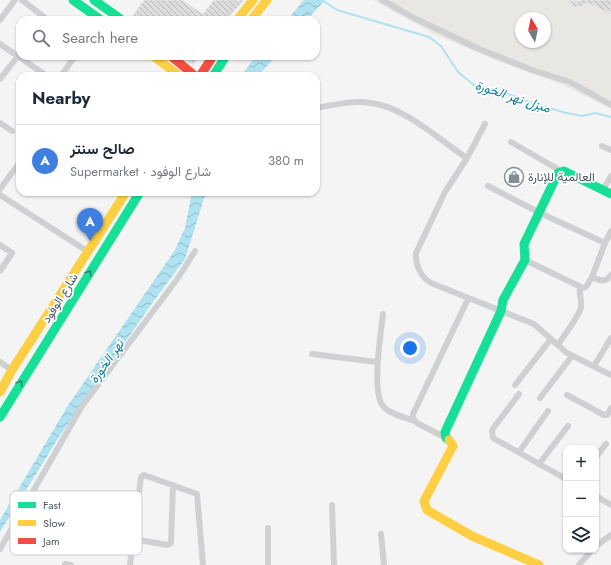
<!DOCTYPE html>
<meta charset="utf-8">
<style>
:root{--surface:#fff;--page:#f6f6f7;--text:#1f2937;--muted:#747a83;--line:#e0e1e3;--accent:#868d94}
body{margin:0;font-family:Jost,Vazirmatn,sans-serif;background:var(--page);color:var(--text)}
.controls{position:absolute;right:12px;bottom:12px;display:grid;overflow:hidden;border-radius:8px;box-shadow:0 1px 3px #0004}
.controls button{width:36px;height:36px;display:grid;place-items:center;padding:0;border:0;border-bottom:1px solid var(--line);background:var(--surface);color:var(--text);font:20px sans-serif}
.compass{position:absolute;left:515px;top:12px;width:36px;height:36px;border-radius:50%;background:var(--surface);box-shadow:0 1px 3px #0004;rotate:351deg}
.you{position:absolute;left:410px;top:348px;width:14px;height:14px;margin:-10px;border:3px solid #fff;border-radius:50%;background:#1a73e8;box-shadow:0 0 0 6px #1a73e833}
.badge{display:grid;place-items:center;width:26px;height:26px;border-radius:50%;background:var(--accent);color:#fff;font-size:13px;font-weight:700}
.pin{position:absolute;translate:-50% -33px;filter:drop-shadow(0 1px 2px #0008)}
.pin::after{content:'';position:absolute;top:21px;width:14px;height:12px;background:inherit;clip-path:polygon(0 0,100% 0,50% 100%)}
.list{margin:0;padding:0;list-style:none}
h2{display:flex;justify-content:space-between;align-items:center;height:52px;margin:0;padding:0 16px;font-size:17px}
h2 small{font-size:13px;font-weight:400;color:var(--muted)}
.list li{display:grid;grid-template-columns:26px 1fr auto;gap:12px;align-items:center;box-sizing:border-box;height:72px;padding:0 16px;border-top:1px solid var(--line)}
.list b{display:block;font-size:15px;white-space:nowrap}
.list p{margin:0;font-size:13px;white-space:nowrap;color:var(--muted)}
.list em{font-size:13px;font-style:normal;color:var(--muted)}
.icon{flex:none;width:22px;height:22px;fill:none;stroke:currentColor;stroke-width:2;stroke-linecap:round;stroke-linejoin:round}
.map{position:relative;flex:none;width:611px;height:565px;overflow:hidden}
.search{position:absolute;background:var(--surface);box-shadow:0 1px 3px #0004;left:16px;top:16px;width:304px;height:44px;display:flex;align-items:center;gap:10px;box-sizing:border-box;padding:0 14px;border-radius:12px;color:var(--muted);font-size:15px}
.panel{position:absolute;background:var(--surface);box-shadow:0 1px 3px #0004;left:16px;top:72px;width:304px;height:124px;border-radius:12px}
.map>svg:first-child{display:block}
</style>
<div class="map">
<svg width="611" height="565" viewBox="0 0 611 565">
<defs>
<pattern id="water-waves" width="16" height="10" patternUnits="userSpaceOnUse"><rect width="16" height="10" fill="#aee2f0"/><path d="M0 5q4-4 8 0t8 0" fill="none" stroke="#90bac6"/></pattern>
<pattern id="building-back-hatch" width="6" height="6" patternUnits="userSpaceOnUse"><rect width="6" height="6" fill="#ddddde"/><path d="M-1 5l2 2M0 0l6 6M5-1l2 2" fill="none" stroke="#b5b6b7"/></pattern>
</defs>
<rect width="100%" height="100%" fill="#f4f4f4"/>
<path fill="#e8e7e3" fill-rule="evenodd" d="M373 0H611V109L563 85 495 60 434 34ZM521 18H545V42H521Z"/>
<path fill="url(#water-waves)" d="M304 0H325L307 20H287Z
M256 56H276L258 76H241Z
M192 192H206L185 259 153 302 59 437 0 532V520L67 407 175 250 185 228Z"/>
<g fill="none" stroke-linecap="round" stroke-linejoin="round">
<path stroke="#aee2f0" stroke-width="2" d="M322 0 337 10 429 37 441 46 458 72 474 85 506 93 526 101 566 113 582 116 595 113 611 117"/>
</g>
<path fill="url(#building-back-hatch)" stroke="#e5e6e7" d="M144 0H182L203 14 214 0H244L226 20H130Z
M566 0 576 2 581 0H611V14L586 2 582 6 576 7Z
M180 56H199L193 65Z"/>
<g fill="none" stroke-linecap="round" stroke-linejoin="round">
<path stroke="#ced0d2" stroke-width="6" d="M22 0 48 20
M382 0 414 18 479 49 532 70 570 82 611 105
M0 20 15 0
M0 44 47 76
M61 76 75 56
M0 79 18 56
M316 108C334 105 353 100 371 103 405 107 439 140 467 158
M0 123 12 131
M485 124 467 158 445 192 416 253C415 265 421 277 431 283L534 324 567 353 611 375
M511 142 561 171
M602 146 611 150
M488 186 540 213 605 243 611 231
M0 189 20 162
M603 190 611 176
M0 195 87 251
M0 245 12 253 0 271
M525 260 583 288 586 287 592 277 605 243
M592 277C601 281 605 283 611 275
M383 314C381 333 371 391 383 406 389 414 405 417 414 421
M558 345C564 335 579 317 581 307 582 301 579 294 580 288
M312 354 377 362
M0 362 12 370
M594 366 611 338
M515 385 551 339
M519 394 492 430 493 438 566 479
M567 395 604 415H607L611 408
M540 398 572 356
M446 438 417 423 413 418V414L468 299
M519 452 548 411
M596 457 606 444
M539 464 568 426
M596 496 611 505
M332 505 334 565
M22 511 39 521 40 534 48 540
M381 534 384 565
M134 539 167 545 171 543 173 485
M596 546 611 535
M0 549 82 406 178 278 195 251
M65 564 71 565
M130 565 141 477 144 475 197 494 203 565
M268 565V528
M579 565 592 550"/>
<path stroke="#16e098" stroke-width="9" d="M73 0 101 20
M94 0 122 20
M213 76 226 56
M0 417 140 192
M449 440 446 438 445 432 501 311 503 300 525 260 524 244 558 173 564 171 611 194"/>
<path stroke="#ffcf43" stroke-width="9" d="M237 20 253 0
M251 20 267 0
M153 56 180 76
M0 392 12 370 126 192
M449 440 453 446 424 501 427 510 472 536 539 565"/>
<path stroke="#f24e42" stroke-width="9" d="M171 56 195 76
M200 76 213 56"/>
</g>
<defs><path id="oneway-chevron" d="M-2-3.5L2.5 0L-2 3.5" fill="none" stroke-width="1.6" stroke-linecap="round" stroke-linejoin="round"/></defs>
<g stroke="#3a7f72">
<use href="#oneway-chevron" transform="translate(89 273) rotate(-58)"/>
<use href="#oneway-chevron" transform="translate(20 383) rotate(-59)"/>
</g>
<defs>
<g id="shop-ring" transform="scale(1)"><circle r="9.5" fill="#fff" stroke="#868d94" stroke-width="1.5"/><path d="M-5-2.5h2.3a2.7 3.5 0 0 1 5.4 0H5L5.5 6h-11ZM-1.5-2.5h3a1.5 2.3 0 0 0-3 0Z" fill="#868d94"/></g>
</defs>
<g fill-rule="evenodd">
<use href="#shop-ring" x="514" y="177"/>
</g>
<g text-anchor="middle" stroke-width="3.5" stroke-linejoin="round" paint-order="stroke">
<g font-size="12" fill="#4a5661" stroke="#fff" text-anchor="start">
<text x="528" y="181">العالمية للإنارة</text>
</g>
<g font-size="12" fill="#4a5661" stroke="#fff">
<text transform="translate(60 298) rotate(-58)" y="4">شارع الوفود</text>
</g>
<g font-size="13" font-style="italic" fill="#0c7c9b" stroke="#fff">
<text transform="translate(513 96) rotate(18)" y="5">مبزل نهر الخورة</text>
<text transform="translate(106 361) rotate(-55)" y="5">نهر الخورة</text>
</g>
</g>
<rect x="10" y="491" width="132" height="64" rx="6" fill="#fff" stroke="#c9ccd0" stroke-width="1"/>
<rect x="18" y="502" width="18" height="6" fill="#16e098"/>
<rect x="18" y="520" width="18" height="6" fill="#ffcf43"/>
<rect x="18" y="538" width="18" height="6" fill="#f24e42"/>
<g font-size="11" fill="#4a5661">
<text x="43" y="509">Fast</text>
<text x="43" y="527">Slow</text>
<text x="43" y="545">Jam</text>
</g>
</svg>
<div class="controls">
<button>+</button>
<button>−</button>
<button><svg class="icon" aria-label="layers" viewBox="0 0 24 24"><path d="M12 4l9 5-9 5-9-5zM3 14l9 5 9-5"/></svg></button>
</div>
<svg class="compass" viewBox="-18 -18 36 36"><path d="M0-13l5 13h-10z" fill="#e53935"/><path d="M0 13l5-13h-10z" fill="#747a83"/></svg>
<div class="you"></div>
<div class="pin badge" style="left:90px;top:241px;background:#3f7fe0">A</div>
<div class="search"><svg class="icon" aria-label="search" viewBox="0 0 24 24"><circle cx="10" cy="10" r="6"/><path d="M15 15l6 6"/></svg>Search here</div>
<section class="panel">
<h2>Nearby<small></small></h2>
<ul class="list">
<li><span class="badge" style="background:#3f7fe0">A</span><div><b>صالح سنتر</b><p>Supermarket · شارع الوفود</p></div><em>380 m</em></li>
</ul>
</section>
</div>
